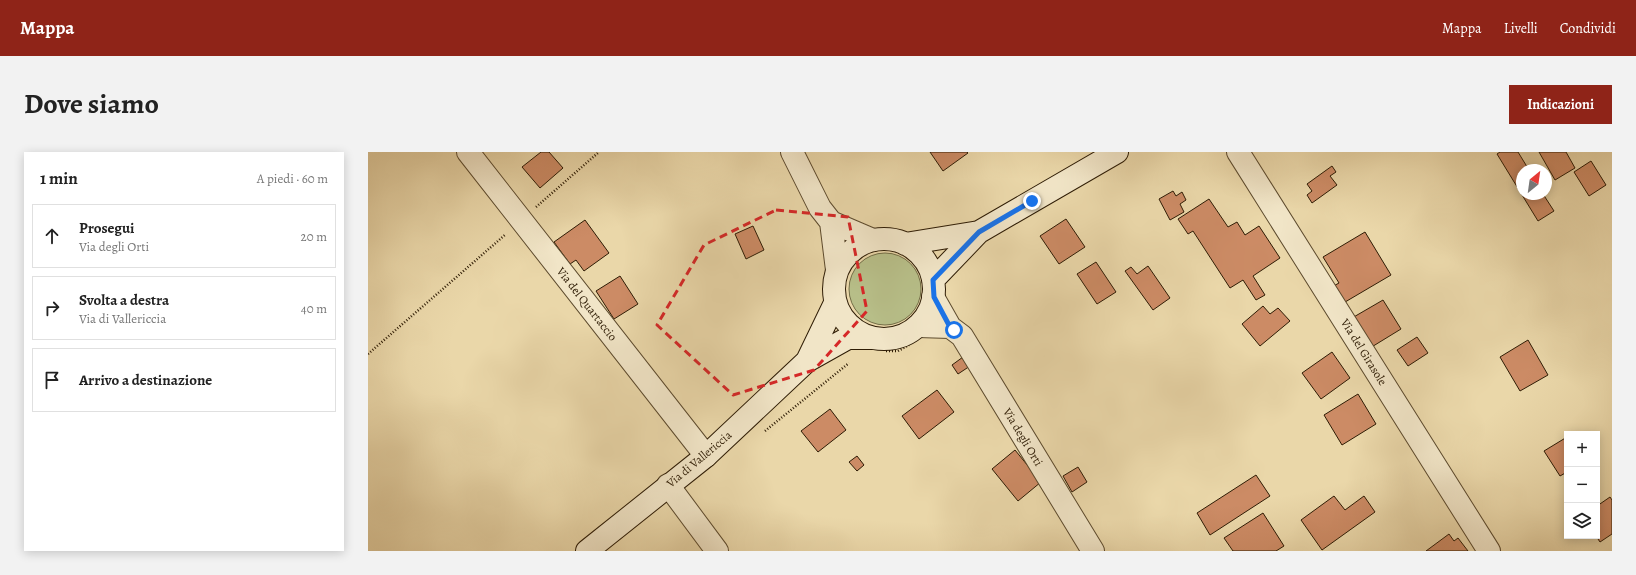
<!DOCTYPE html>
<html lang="it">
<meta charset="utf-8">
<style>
:root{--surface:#fff;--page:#f2f2f2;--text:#222;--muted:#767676;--line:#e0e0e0;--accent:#8f2418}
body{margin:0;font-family:Alegreya,serif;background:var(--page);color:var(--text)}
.controls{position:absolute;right:12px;bottom:12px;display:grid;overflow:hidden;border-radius:0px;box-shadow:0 2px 10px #0003}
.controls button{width:36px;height:36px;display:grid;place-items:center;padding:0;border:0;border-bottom:1px solid var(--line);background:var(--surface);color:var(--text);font:20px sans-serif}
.compass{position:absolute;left:1148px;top:12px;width:36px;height:36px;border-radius:50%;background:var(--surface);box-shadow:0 2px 10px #0003;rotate:29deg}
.stop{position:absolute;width:12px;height:12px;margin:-9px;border:3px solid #1a73e8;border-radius:50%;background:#fff}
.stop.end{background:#1a73e8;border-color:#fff;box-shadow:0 1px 4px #0008}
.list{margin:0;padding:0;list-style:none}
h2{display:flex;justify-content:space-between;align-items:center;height:52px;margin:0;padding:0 16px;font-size:17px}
h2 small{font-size:13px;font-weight:400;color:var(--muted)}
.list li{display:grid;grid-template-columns:26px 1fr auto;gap:12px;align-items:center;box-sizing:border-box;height:64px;margin:0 8px 8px;padding:0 8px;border:1px solid var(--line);border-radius:0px}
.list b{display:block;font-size:15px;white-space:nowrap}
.list p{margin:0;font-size:13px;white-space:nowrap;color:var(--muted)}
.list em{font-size:13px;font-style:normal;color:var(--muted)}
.icon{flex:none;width:22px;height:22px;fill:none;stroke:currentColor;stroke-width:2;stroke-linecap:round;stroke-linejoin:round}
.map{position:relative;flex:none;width:1244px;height:399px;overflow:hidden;border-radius:0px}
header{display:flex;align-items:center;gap:24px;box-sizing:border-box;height:56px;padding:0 20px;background:var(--accent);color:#fff}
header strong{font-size:19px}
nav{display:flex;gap:22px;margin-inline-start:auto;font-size:14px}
.intro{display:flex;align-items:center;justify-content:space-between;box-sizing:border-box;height:96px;padding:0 24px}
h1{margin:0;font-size:28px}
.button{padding:10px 18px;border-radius:0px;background:var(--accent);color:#fff;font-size:14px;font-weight:700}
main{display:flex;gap:24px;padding:0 24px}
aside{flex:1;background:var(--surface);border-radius:0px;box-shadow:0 2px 10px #0003}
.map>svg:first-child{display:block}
</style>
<header>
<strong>Mappa</strong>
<nav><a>Mappa</a><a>Livelli</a><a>Condividi</a></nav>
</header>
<div class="intro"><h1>Dove siamo</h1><a class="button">Indicazioni</a></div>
<main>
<aside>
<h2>1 min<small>A piedi · 60 m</small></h2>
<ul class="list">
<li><svg class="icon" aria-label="ahead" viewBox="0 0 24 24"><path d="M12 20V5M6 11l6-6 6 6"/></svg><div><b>Prosegui</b><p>Via degli Orti</p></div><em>20 m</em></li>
<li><svg class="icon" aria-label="right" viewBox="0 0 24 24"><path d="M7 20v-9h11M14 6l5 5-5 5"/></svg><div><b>Svolta a destra</b><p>Via di Vallericcia</p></div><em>40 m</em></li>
<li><svg class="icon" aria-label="arrive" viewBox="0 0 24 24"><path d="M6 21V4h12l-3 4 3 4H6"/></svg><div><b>Arrivo a destinazione</b></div></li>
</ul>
</aside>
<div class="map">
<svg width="1244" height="399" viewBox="0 0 1244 399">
<rect width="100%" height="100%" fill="#ead7a9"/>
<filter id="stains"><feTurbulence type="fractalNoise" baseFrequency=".005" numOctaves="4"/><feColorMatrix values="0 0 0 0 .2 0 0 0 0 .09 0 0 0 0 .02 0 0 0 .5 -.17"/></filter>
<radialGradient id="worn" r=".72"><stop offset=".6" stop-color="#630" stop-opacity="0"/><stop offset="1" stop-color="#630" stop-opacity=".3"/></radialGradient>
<path fill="#b7be88" stroke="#726d46" d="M481 137a36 36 0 1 1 72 0a36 36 0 1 1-72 0Z"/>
<path fill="#cc8b65" stroke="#2e1c05" d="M173 0H181L195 16 172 36 154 15Z
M562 0H599L600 1 575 19Z
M1132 0H1150L1161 18H1154V42H1175L1186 59 1170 69 1129 2Z
M1171 0H1198L1207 16 1187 28Z
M1223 9 1238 33 1221 44 1206 20Z
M964 14 968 20 962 24 969 33 944 51 939 43 944 39 939 32Z
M805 39 808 44 814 40 818 48 812 52 816 60 802 68 791 47Z
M841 47 860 75 869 70 877 83 891 74 912 106 885 124 897 143 888 148 875 128 862 136 825 79 820 82 810 67Z
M698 67 717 95 691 112 672 84Z
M217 68 241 101 216 119 208 108 202 112 186 90Z
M385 74 396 98 378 107 367 82Z
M997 80 1023 123 972 153 962 136 971 131 955 105Z
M728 110 748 140 729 152 709 122Z
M780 114 802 146 785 158 757 119 763 115 769 122Z
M252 124 270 152 246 167 228 139Z
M1015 148 1033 177 1002 196 984 166Z
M895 154 902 162 910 156 922 169 892 194 874 172Z
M1049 185 1060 201 1040 214 1029 198Z
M1160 188 1180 223 1152 239 1132 205Z
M964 200 982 226 953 247 934 221Z
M595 205 602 214 590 222 584 213Z
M569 238 586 260 551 287 534 264Z
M990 242 1008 272 974 293 956 263Z
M462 257 478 278 450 300 433 279Z
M1199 285V320L1192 324 1176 299Z
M647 298 673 330 650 349 624 317Z
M489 304 496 313 489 319 481 310Z
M710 315 719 330 704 340 695 324Z
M888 323 902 344 842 383 829 361Z
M966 344 977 358 996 344 1007 360 954 398 933 368Z
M1242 345 1244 348V382L1232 390 1228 384H1229V354Z
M895 361 916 394 908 399H865L856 386Z
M1081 382 1086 389 1090 386 1100 399H1058Z"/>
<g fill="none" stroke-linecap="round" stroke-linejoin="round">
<g stroke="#5d4b2e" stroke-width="24">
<path id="street" d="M100 0 338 304
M424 0 452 56 463 70 505 88
M870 0 1121 399
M463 70 469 118
M565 145 582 175 594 184 725 399
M550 174 582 175
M300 333 349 399"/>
</g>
<g stroke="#2e1c05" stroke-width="24">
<path id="secondary" d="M466 137a50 50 0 1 1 100 0a50 50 0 1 1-100 0Z
M537 92 611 80
M565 128 611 80 749 0
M439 209 467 151
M219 399 338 304 439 209 480 186H502"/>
</g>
<path stroke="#2e1c05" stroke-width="2.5" stroke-dasharray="1 2" stroke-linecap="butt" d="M168 55 231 0
M518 199H530L541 193
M0 202 138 82
M397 279 481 211"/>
<use href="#street" stroke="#f1e5c7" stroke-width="22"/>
<use href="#secondary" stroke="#f1e5c7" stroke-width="22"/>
</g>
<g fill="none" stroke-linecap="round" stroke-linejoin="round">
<path stroke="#1a73e8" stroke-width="5" d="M586 178 582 175 566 145 565 128 611 80 664 49"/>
</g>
<path fill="none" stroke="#d62828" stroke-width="3" stroke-dasharray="8 5" stroke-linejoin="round" d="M408 58 480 65 499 159 446 218 365 243 289 173 336 93Z"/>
<g text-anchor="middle" stroke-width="3" stroke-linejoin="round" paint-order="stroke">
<g font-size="12" fill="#2e1c05" stroke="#f1e5c7">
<text transform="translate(219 152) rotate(52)" y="4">Via del Quartaccio</text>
<text transform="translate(996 200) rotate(58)" y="4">Via del Girasole</text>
<text transform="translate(655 285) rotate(59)" y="4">Via degli Orti</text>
<text transform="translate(331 307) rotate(-40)" y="4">Via di Vallericcia</text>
</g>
</g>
<rect width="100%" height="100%" filter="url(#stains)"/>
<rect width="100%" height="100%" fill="url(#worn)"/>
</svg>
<div class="controls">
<button>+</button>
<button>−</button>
<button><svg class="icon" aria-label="layers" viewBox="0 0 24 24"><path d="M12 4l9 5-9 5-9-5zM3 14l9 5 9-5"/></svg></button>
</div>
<svg class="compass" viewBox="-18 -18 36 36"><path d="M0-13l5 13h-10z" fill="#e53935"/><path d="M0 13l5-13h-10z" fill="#767676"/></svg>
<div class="stop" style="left:586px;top:178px"></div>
<div class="stop end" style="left:664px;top:49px"></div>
</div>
</main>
